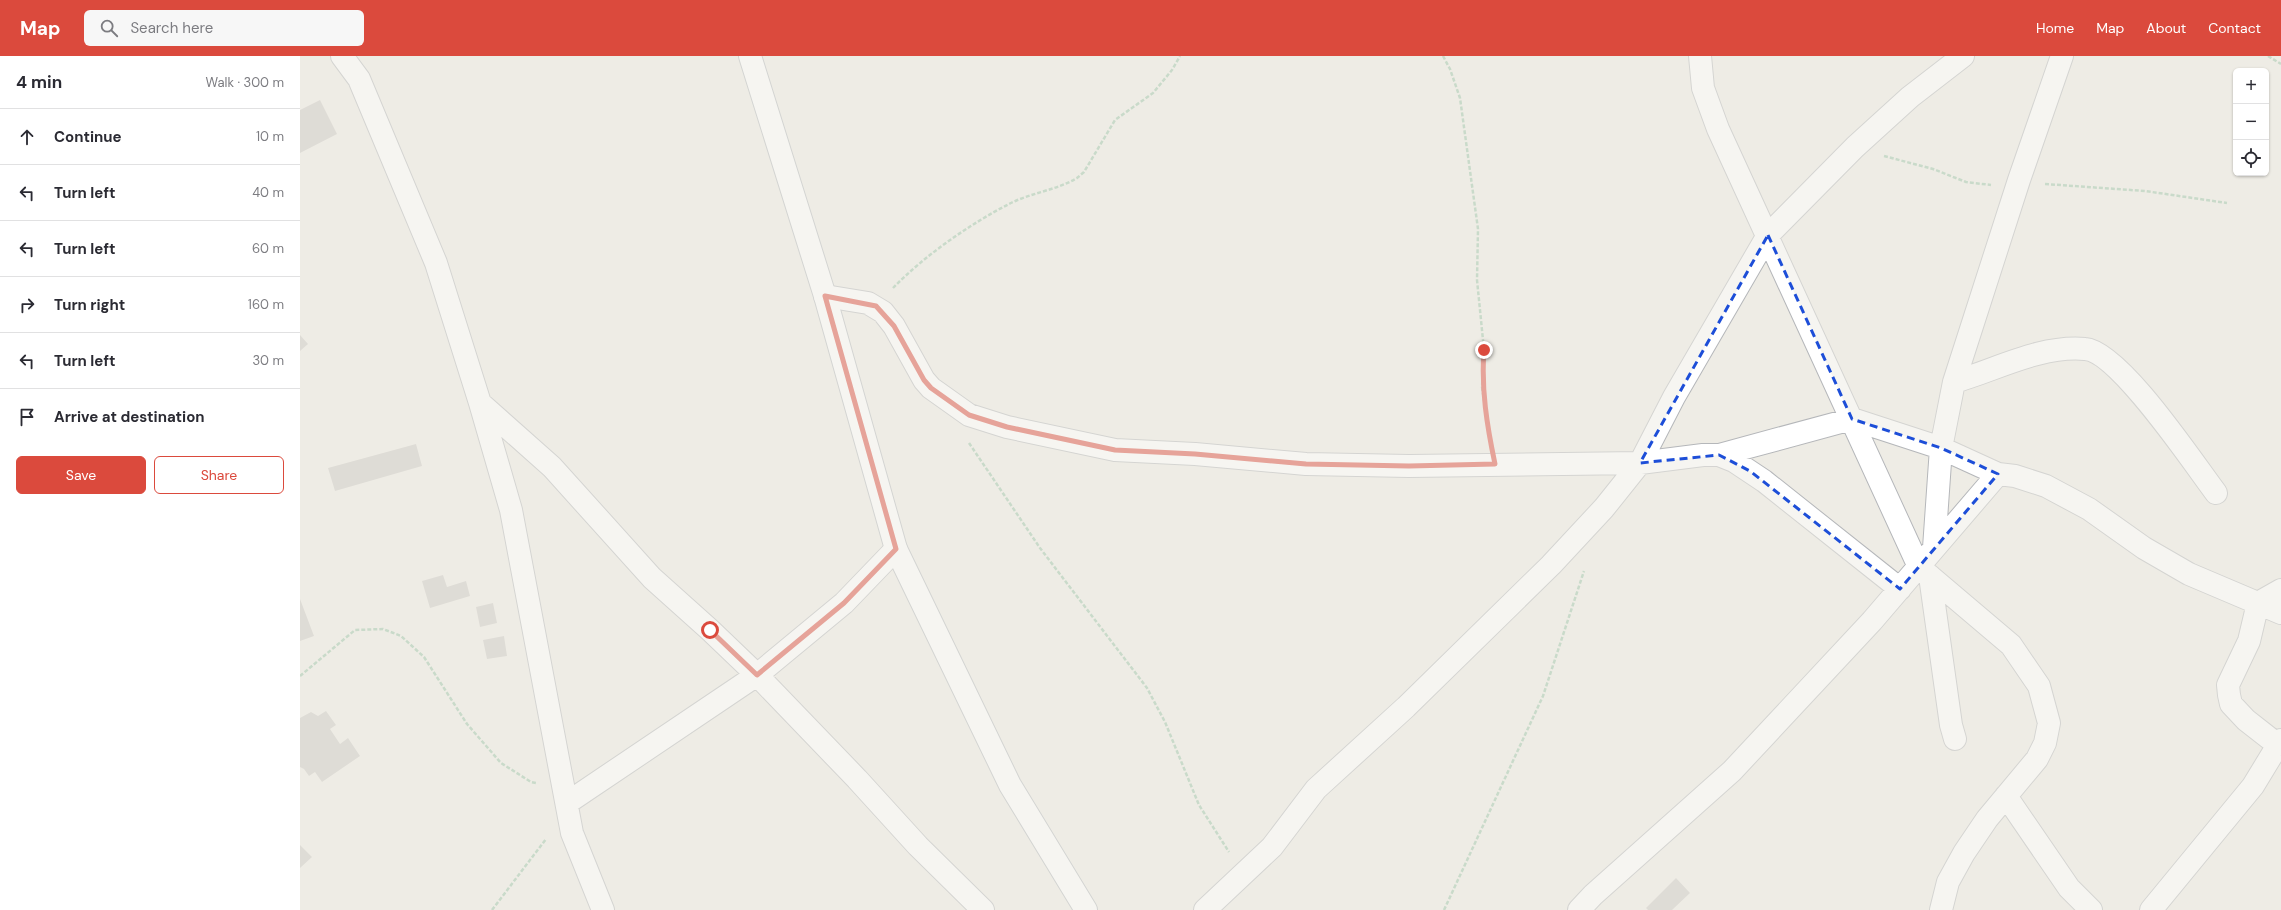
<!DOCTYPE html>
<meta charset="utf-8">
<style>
:root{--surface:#fff;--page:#f7f7f7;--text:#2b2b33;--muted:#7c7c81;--line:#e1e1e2;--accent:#db4a3d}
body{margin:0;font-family:"DM Sans",sans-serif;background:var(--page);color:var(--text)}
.controls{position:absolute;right:12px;top:12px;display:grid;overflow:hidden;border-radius:6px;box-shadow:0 1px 3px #0004}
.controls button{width:36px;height:36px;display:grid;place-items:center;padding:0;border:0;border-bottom:1px solid var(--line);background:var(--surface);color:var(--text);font:20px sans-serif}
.stop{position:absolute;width:12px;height:12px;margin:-9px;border:3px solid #db4a3d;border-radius:50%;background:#fff}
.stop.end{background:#db4a3d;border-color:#fff;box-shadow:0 1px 4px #0008}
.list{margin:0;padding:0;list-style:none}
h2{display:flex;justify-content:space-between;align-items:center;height:52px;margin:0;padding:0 16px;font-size:17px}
h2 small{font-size:13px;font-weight:400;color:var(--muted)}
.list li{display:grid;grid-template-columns:26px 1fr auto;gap:12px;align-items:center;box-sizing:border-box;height:56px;padding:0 16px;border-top:1px solid var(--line)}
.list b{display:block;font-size:15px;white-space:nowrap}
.list em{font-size:13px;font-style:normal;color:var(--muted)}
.actions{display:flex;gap:8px;padding:12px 16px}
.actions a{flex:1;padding:9px 0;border:1px solid var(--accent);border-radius:6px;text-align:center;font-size:14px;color:var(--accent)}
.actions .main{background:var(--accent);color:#fff}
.icon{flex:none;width:22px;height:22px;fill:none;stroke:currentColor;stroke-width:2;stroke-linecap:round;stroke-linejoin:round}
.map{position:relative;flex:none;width:1981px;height:854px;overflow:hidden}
header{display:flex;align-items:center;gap:24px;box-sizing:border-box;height:56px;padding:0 20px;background:var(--accent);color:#fff}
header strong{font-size:19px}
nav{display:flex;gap:22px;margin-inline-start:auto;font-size:14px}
.search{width:280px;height:36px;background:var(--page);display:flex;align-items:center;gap:10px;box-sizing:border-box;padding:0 14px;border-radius:6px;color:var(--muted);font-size:15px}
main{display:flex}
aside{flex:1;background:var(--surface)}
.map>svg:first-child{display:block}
</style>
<header>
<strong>Map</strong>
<div class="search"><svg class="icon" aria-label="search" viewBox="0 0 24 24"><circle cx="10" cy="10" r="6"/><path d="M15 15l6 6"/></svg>Search here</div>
<nav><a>Home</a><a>Map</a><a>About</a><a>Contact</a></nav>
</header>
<main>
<aside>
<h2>4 min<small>Walk · 300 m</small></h2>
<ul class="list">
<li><svg class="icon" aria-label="ahead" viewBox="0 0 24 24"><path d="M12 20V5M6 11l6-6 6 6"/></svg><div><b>Continue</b></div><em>10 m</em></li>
<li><svg class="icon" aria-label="left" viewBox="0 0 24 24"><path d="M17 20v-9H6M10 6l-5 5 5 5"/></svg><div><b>Turn left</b></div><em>40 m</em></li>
<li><svg class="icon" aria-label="left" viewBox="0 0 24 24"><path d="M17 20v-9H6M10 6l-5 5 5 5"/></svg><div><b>Turn left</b></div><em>60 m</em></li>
<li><svg class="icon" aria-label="right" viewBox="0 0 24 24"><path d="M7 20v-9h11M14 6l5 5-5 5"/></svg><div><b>Turn right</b></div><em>160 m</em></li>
<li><svg class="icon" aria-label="left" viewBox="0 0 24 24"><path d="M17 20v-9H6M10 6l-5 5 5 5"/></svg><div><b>Turn left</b></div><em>30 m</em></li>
<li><svg class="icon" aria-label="arrive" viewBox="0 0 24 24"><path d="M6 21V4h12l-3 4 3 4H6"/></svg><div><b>Arrive at destination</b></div></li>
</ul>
<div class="actions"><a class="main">Save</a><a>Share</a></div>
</aside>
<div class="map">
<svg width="1981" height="854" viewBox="0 0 1981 854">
<rect width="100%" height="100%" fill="#eeece5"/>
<path fill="#cbc8c4" d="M20 44 37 78 0 97V54Z
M0 279 8 288 0 295Z
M116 388 122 410 35 435 28 412Z
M143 519 147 531 166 525 170 540 130 552 122 525Z
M0 543 14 580 0 585Z
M193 547 197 567 180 571 176 551Z
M204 580 207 600 187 603 183 584Z
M26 655 36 669 30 673 40 688 48 682 60 700 22 726 15 716 9 720 4 713 0 711V662L11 656 18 660Z
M0 789 12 801 0 812Z
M1376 822 1390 837 1372 854H1348L1346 852Z"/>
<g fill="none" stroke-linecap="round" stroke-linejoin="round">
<g stroke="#b5b7ba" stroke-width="24">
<path id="street" d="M42 0 59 23 136 207 180 347 252 411 352 522 410 574 457 619 557 723 618 790 683 854
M1400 0 1403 32 1418 73 1619 511 1711 589 1739 630 1749 667 1745 687 1737 703 1687 763 1664 797 1648 826 1641 854
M525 240 568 247 583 256 594 270 624 324 631 332 669 359 707 371 815 394 895 398 1006 408 1109 410 1340 407 1403 399H1419L1434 405 1464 425 1600 533
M1654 326C1696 314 1740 289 1785 293 1819 295 1894 408 1916 437
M180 347 211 454 272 777 303 854
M1419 399 1552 363 1641 392 1698 418 1715 420 1746 430 1789 453 1844 492 1889 518 1981 557
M1634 492 1641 392 1654 326 1719 124 1762 0
M1630 520 1651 669 1655 683
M1978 689 1946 664 1931 648 1929 639 1928 629 1949 585 1958 547 1981 534
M1706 740 1769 832 1791 854
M267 747 457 619 544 547 596 493
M905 854 972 791 1016 733 1106 651 1251 509 1304 452 1340 407 1374 341 1468 179 1555 91 1610 41 1663 0
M1279 854 1293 839 1432 715 1572 565 1698 418
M1851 854 1953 730 1981 684"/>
</g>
<g stroke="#b3b7bb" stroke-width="24">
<path id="secondary" d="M450 0 525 240 596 493 710 729 786 854"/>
</g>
<path stroke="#9cc4a8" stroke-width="2.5" stroke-dasharray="4 2" stroke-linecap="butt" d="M1143 0 1150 13 1160 42 1178 173 1177 224 1184 294 1182 331 1190 384
M1968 0 1981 8
M1584 100 1633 113 1666 126 1691 129
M1745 128 1845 135 1927 147
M593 232C624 200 670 168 709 148 730 137 757 134 777 122L784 116 815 64 853 37 872 14 880 0
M669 387 740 492 847 632 865 666 899 749 929 796
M0 620 55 574 83 573 101 580 124 601 167 668 201 707 231 726 236 727
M192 854 246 783
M1144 854 1243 640 1284 515"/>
<use href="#street" stroke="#fff" stroke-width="22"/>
<use href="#secondary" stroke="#fff" stroke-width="22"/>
</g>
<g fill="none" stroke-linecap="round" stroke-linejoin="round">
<path stroke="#db4a3d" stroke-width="5" d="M410 574 457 619 544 547 596 493 525 240 576 250 594 270 624 324 631 332 669 359 707 371 815 394 895 398 1006 408 1109 410 1195 408C1187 370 1181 333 1184 294"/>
</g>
<path d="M0 0H1981V854H0ZM1468 179 1552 363 1641 392 1698 418 1600 533 1450 415 1419 399 1340 407Z" fill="#eeece5" fill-opacity=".55" fill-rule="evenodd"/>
<path fill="none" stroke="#1d4ed8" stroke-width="3" stroke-dasharray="8 5" stroke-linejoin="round" d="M1468 179 1552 363 1641 392 1698 418 1600 533 1450 415 1419 399 1340 407Z"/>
</svg>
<div class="controls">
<button>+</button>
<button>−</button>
<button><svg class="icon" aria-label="locate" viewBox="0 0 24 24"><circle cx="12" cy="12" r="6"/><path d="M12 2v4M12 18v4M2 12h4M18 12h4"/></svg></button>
</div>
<div class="stop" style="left:410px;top:574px"></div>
<div class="stop end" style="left:1184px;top:294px"></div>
</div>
</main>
